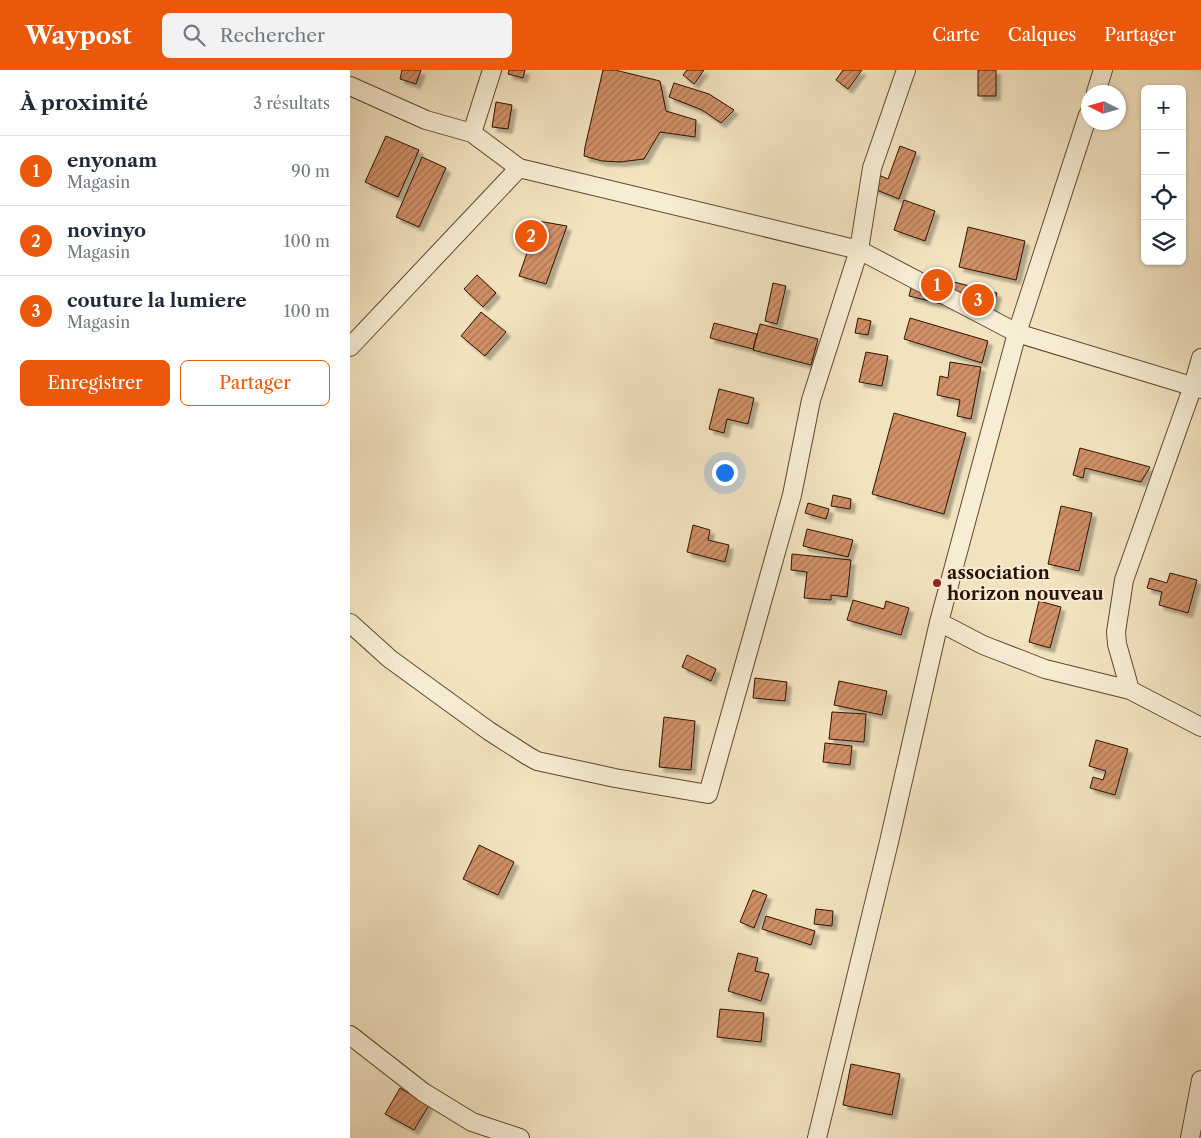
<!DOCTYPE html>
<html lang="fr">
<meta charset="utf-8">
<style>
:root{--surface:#fff;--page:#f2f2f3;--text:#1f2937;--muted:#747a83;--line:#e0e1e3;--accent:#ea580c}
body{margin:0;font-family:"Libre Caslon Text",serif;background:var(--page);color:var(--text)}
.controls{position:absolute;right:15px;top:15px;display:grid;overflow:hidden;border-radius:8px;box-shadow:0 1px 4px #0004}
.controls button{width:45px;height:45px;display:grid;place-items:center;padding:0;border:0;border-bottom:1px solid var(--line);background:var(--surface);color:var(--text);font:25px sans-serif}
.compass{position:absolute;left:731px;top:15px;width:45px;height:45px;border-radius:50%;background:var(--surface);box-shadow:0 1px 4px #0004;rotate:275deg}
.you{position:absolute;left:374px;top:402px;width:18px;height:18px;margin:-12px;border:4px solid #fff;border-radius:50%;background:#1a73e8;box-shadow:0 0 0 8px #1a73e833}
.badge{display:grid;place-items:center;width:32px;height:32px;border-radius:50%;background:var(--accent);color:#fff;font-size:16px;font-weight:700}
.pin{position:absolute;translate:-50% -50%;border:2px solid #fff;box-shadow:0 1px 5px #0006}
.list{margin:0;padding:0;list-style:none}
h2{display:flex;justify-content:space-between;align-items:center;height:65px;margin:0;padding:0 20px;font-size:21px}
h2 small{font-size:16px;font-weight:400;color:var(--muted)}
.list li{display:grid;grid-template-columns:32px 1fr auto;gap:15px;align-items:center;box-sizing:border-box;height:70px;padding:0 20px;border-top:1px solid var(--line)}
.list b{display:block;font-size:19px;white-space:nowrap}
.list p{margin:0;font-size:16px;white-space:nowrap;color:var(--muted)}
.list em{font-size:16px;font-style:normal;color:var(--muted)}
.actions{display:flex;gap:10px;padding:15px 20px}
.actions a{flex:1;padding:11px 0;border:1px solid var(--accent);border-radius:8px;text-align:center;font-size:18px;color:var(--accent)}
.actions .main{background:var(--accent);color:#fff}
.icon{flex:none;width:28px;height:28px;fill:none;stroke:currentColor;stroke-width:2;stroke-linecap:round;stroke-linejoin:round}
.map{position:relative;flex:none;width:851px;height:1068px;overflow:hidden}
header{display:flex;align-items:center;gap:30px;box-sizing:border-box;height:70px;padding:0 25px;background:var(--accent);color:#fff}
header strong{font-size:24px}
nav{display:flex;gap:28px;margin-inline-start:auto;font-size:18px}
.search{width:350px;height:45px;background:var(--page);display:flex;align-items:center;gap:12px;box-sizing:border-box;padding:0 18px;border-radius:8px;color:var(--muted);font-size:19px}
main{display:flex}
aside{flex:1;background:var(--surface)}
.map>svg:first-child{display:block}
</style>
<header>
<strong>Waypost</strong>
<div class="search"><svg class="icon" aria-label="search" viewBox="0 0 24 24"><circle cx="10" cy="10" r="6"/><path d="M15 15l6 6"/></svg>Rechercher</div>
<nav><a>Carte</a><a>Calques</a><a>Partager</a></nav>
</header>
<main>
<aside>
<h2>À proximité<small>3 résultats</small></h2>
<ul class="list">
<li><span class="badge">1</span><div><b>enyonam</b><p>Magasin</p></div><em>90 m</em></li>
<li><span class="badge">2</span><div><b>novinyo</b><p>Magasin</p></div><em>100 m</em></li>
<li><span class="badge">3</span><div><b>couture la lumiere</b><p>Magasin</p></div><em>100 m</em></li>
</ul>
<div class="actions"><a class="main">Enregistrer</a><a>Partager</a></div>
</aside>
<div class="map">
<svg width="851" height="1068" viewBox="0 0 851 1068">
<defs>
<pattern id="building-hatch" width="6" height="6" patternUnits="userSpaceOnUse" patternTransform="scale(1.25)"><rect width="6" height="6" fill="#d09067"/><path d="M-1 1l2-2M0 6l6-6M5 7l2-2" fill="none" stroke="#a97452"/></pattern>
<filter id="shadow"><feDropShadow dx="4.5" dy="4.5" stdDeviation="1" flood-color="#0004"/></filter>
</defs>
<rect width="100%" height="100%" fill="#f2e3bf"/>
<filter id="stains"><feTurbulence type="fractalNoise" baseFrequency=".004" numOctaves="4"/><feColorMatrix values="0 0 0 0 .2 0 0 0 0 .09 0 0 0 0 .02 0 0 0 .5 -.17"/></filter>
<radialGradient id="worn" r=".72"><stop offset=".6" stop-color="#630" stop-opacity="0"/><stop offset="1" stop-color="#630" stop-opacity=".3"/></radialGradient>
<path fill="url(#building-hatch)" stroke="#2f1100" filter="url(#shadow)" d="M52 0H71L66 14 50 9Z
M159 0H175L173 8 158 4Z
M253 0H265L310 11 316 41 346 50 345 67 310 62 294 89 270 92 252 91 234 86 235 77Z
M337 0H354L344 14 333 5Z
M493 0H512L498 19 486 10Z
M628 0H646V26H628Z
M324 13 359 24 384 40 371 53 352 40 319 27Z
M146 32 162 35 158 59 142 57Z
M36 66 69 80 48 127 15 112Z
M550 76 566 82 549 129 519 117 524 103 538 109Z
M72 87 96 98 69 157 46 147Z
M554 130 585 141 575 171 544 160Z
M188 151 217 156 196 214 169 206Z
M618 157 675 171 666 210 609 197Z
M565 202 647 223 641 246 559 226Z
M127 205 146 223 133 237 114 219Z
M423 213 436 216 427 254 415 251Z
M131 242 156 262 135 286 111 266Z
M508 248 521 251 518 265 505 263Z
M560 248 638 271 632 293 554 269Z
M364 253 407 264 403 279 360 268Z
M410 254 468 269 461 295 403 280Z
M516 282 538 286 532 316 509 312Z
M600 292 631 297 621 349 607 346 610 330 587 325 590 306 598 308Z
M369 319 404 328 398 354 377 349 374 363 359 359Z
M544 343 616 363 594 444 522 424Z
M730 378 800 397 791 412 735 398 733 408 723 405Z
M483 425 501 429 500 439 481 436Z
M458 433 479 439 476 449 455 443Z
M711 436 742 443 729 501 698 494Z
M343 455 360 460 358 470 379 475 375 492 337 482Z
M457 459 503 470 498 487 453 476Z
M442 484 501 490 497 527 481 525V530L454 528 457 502 441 500Z
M820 503 847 510 838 543 809 535 812 522 797 518 800 508 817 513Z
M503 530 534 539 536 531 559 538 551 565 497 550Z
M689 531 711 537 700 578 679 572Z
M337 585 366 599 361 611 332 597Z
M405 608 437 612 435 631 403 628Z
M489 611 537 621 532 645 484 635Z
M482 642 516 644 514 672 479 669Z
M314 647 345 651 341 700 309 697Z
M746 670 778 679 765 725 740 718 743 707 753 710 756 701 739 696Z
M475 673 502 676 500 695 473 692Z
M129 775 164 792 148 825 113 809Z
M403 820 417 825 404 858 390 852Z
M466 839 483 841 482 856 464 854Z
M416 846 465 861 461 875 412 859Z
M388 883 408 888 405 901 419 904 411 931 378 921Z
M370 939 414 943 411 972 367 967Z
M501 994 550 1004 542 1045 493 1035Z
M50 1018 79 1035 64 1060 35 1044Z"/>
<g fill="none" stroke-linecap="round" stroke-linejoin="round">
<g stroke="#604630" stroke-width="20">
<path id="minor" d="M0 16 76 50 122 63 169 98 509 180 667 263 851 319
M746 22 753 0
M122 63 142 0
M0 277 169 98
M589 552 633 575 695 599 780 620 851 657
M0 553 40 589 139 661 178 686 187 691 265 708 358 724 442 425 461 330 509 180 522 98 556 0
M780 620 767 574 766 562 774 510 843 316 851 288
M0 965 73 1022 122 1052 170 1068
M467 1068 539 772 589 552 667 263 738 45
M840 1068 851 1010"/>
</g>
<use href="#minor" stroke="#f7edd5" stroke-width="18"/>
</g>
<circle fill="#8f2418" stroke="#f7edd5" stroke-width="2" cx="587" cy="513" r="5"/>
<g text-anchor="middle" stroke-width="4" stroke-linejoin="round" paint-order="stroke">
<g font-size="18" font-weight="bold" fill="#2f1100" stroke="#f7edd5" text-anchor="start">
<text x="597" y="509">association<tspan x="597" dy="21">horizon nouveau</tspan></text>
</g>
</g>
<rect width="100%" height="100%" filter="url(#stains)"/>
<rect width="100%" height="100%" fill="url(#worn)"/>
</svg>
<div class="controls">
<button>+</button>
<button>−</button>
<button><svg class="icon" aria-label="locate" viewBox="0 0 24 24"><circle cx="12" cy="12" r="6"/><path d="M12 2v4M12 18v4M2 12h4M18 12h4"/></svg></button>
<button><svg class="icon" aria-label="layers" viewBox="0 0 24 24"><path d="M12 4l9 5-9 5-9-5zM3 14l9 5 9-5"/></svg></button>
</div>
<svg class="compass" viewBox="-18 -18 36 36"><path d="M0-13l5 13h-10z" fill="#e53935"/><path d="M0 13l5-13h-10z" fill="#747a83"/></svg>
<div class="you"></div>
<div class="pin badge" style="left:587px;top:215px">1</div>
<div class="pin badge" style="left:181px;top:166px">2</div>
<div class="pin badge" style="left:628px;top:230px">3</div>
</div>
</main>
